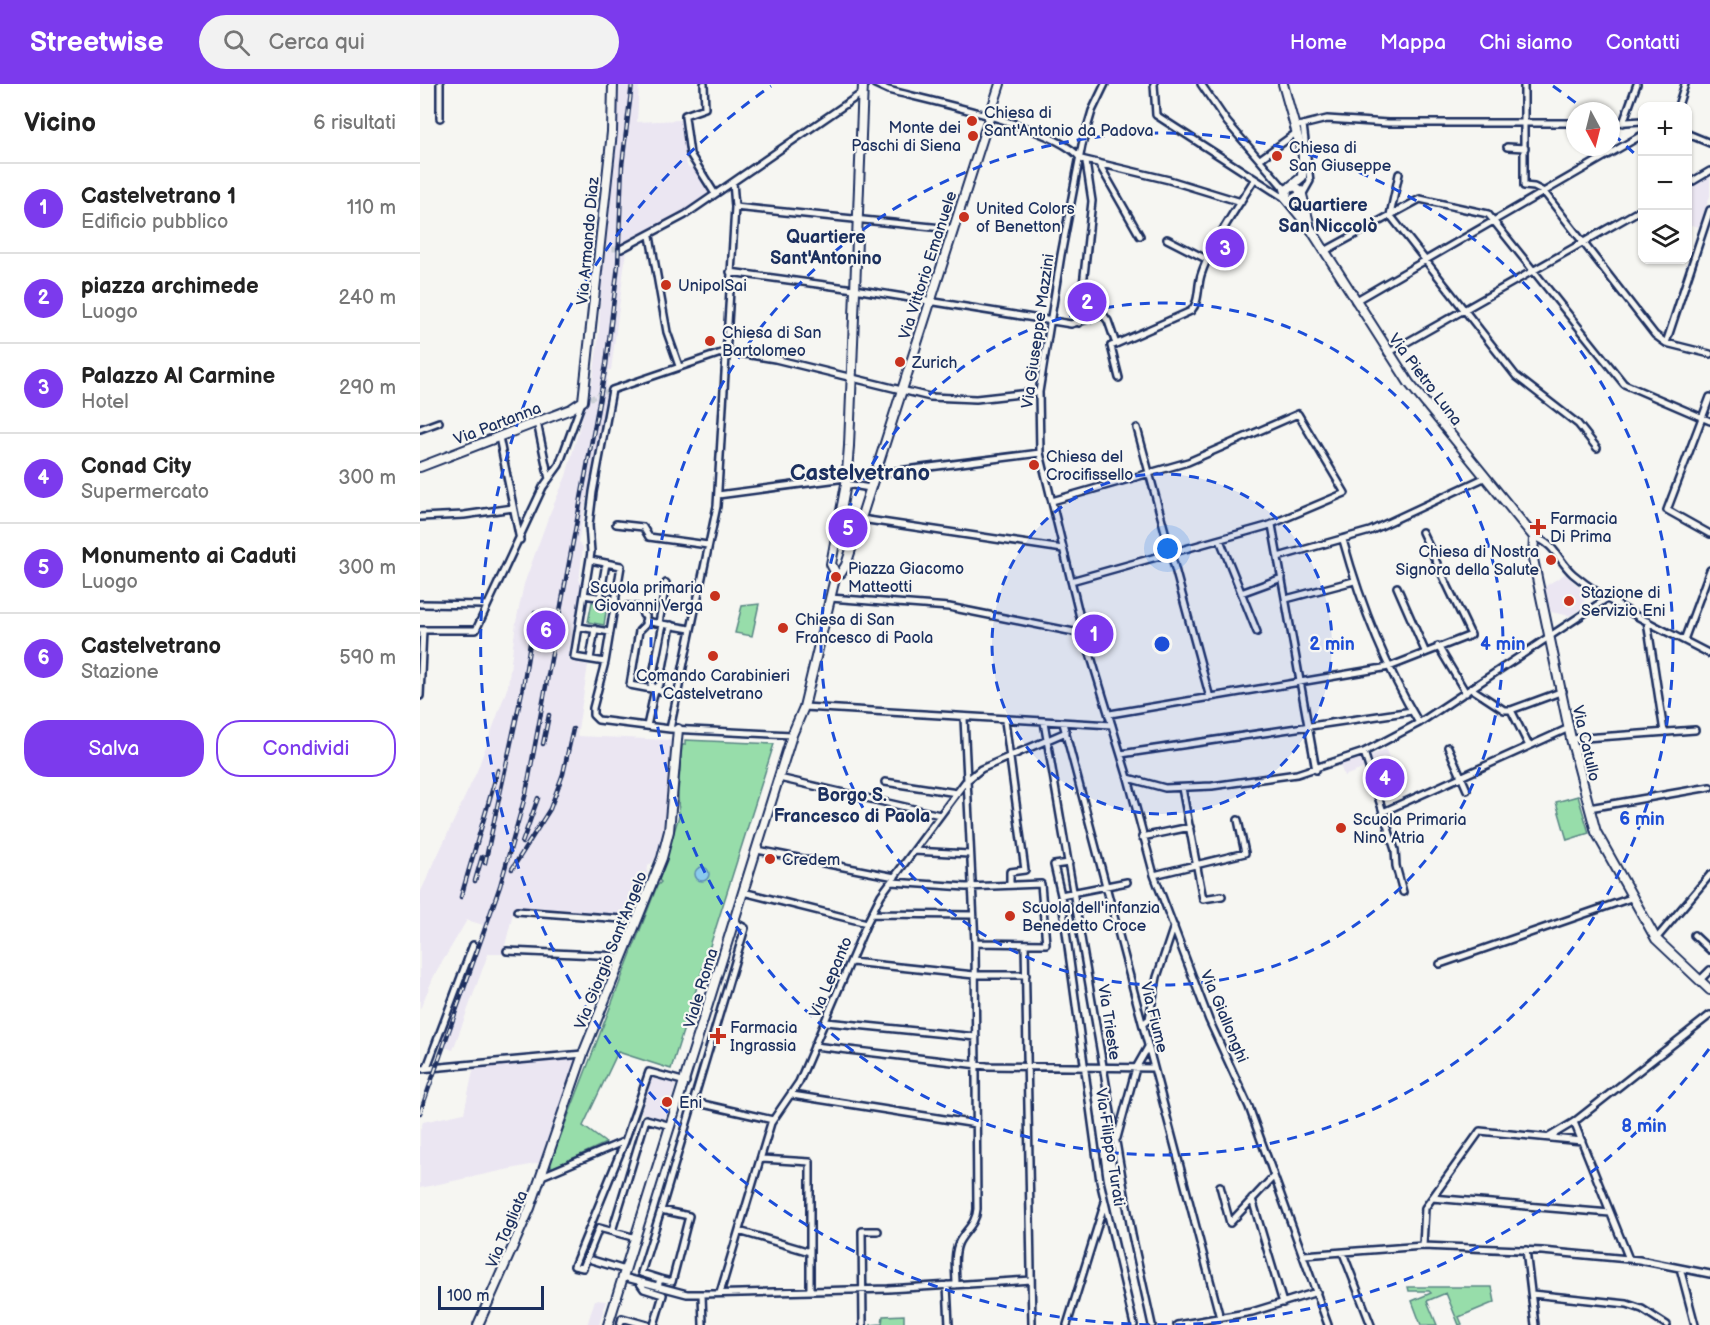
<!DOCTYPE html>
<html lang="it">
<meta charset="utf-8">
<style>
:root{--surface:#fff;--page:#f2f2f2;--text:#222;--muted:#767676;--line:#e0e0e0;--accent:#7c3aed}
body{margin:0;font-family:"Balsamiq Sans",sans-serif;background:var(--page);color:var(--text)}
.controls{position:absolute;right:18px;top:18px;display:grid;overflow:hidden;border-radius:12px;box-shadow:0 2px 4px #0004}
.controls button{width:54px;height:54px;display:grid;place-items:center;padding:0;border:0;border-bottom:2px solid var(--line);background:var(--surface);color:var(--text);font:30px sans-serif}
.compass{position:absolute;left:1146px;top:18px;width:54px;height:54px;border-radius:50%;background:var(--surface);box-shadow:0 2px 4px #0004;rotate:173deg}
.scale{position:absolute;left:18px;bottom:15px;width:106px;box-sizing:border-box;padding-left:6px;border:3px solid #1b2f5e;border-top:0;font-size:16px;line-height:21px;white-space:nowrap;color:#1b2f5e;-webkit-text-stroke:4px #f6f6f2;paint-order:stroke}
.you{position:absolute;left:748px;top:465px;width:21px;height:21px;margin:-15px;border:4px solid #fff;border-radius:50%;background:#1a73e8;box-shadow:0 0 0 9px #1a73e833}
.badge{display:grid;place-items:center;width:39px;height:39px;border-radius:50%;background:var(--accent);color:#fff;font-size:20px;font-weight:700}
.pin{position:absolute;translate:-50% -50%;border:3px solid #fff;box-shadow:0 2px 6px #0006}
.list{margin:0;padding:0;list-style:none}
h2{display:flex;justify-content:space-between;align-items:center;height:78px;margin:0;padding:0 24px;font-size:26px}
h2 small{font-size:20px;font-weight:400;color:var(--muted)}
.list li{display:grid;grid-template-columns:39px 1fr auto;gap:18px;align-items:center;box-sizing:border-box;height:90px;padding:0 24px;border-top:2px solid var(--line)}
.list b{display:block;font-size:22px;white-space:nowrap}
.list p{margin:0;font-size:20px;white-space:nowrap;color:var(--muted)}
.list em{font-size:20px;font-style:normal;color:var(--muted)}
.actions{display:flex;gap:12px;padding:18px 24px}
.actions a{flex:1;padding:14px 0;border:2px solid var(--accent);border-radius:24px;text-align:center;font-size:21px;color:var(--accent)}
.actions .main{background:var(--accent);color:#fff}
.icon{flex:none;width:33px;height:33px;fill:none;stroke:currentColor;stroke-width:2;stroke-linecap:round;stroke-linejoin:round}
.map{position:relative;flex:none;width:1290px;height:1241px;overflow:hidden}
header{display:flex;align-items:center;gap:36px;box-sizing:border-box;height:84px;padding:0 30px;background:var(--accent);color:#fff}
header strong{font-size:28px}
nav{display:flex;gap:33px;margin-inline-start:auto;font-size:21px}
.search{width:420px;height:54px;background:var(--page);display:flex;align-items:center;gap:15px;box-sizing:border-box;padding:0 21px;border-radius:33px;color:var(--muted);font-size:22px}
main{display:flex}
aside{flex:1;background:var(--surface)}
.map>svg:first-child{display:block}
</style>
<header>
<strong>Streetwise</strong>
<div class="search"><svg class="icon" aria-label="search" viewBox="0 0 24 24"><circle cx="10" cy="10" r="6"/><path d="M15 15l6 6"/></svg>Cerca qui</div>
<nav><a>Home</a><a>Mappa</a><a>Chi siamo</a><a>Contatti</a></nav>
</header>
<main>
<aside>
<h2>Vicino<small>6 risultati</small></h2>
<ul class="list">
<li><span class="badge">1</span><div><b>Castelvetrano 1</b><p>Edificio pubblico</p></div><em>110 m</em></li>
<li><span class="badge">2</span><div><b>piazza archimede</b><p>Luogo</p></div><em>240 m</em></li>
<li><span class="badge">3</span><div><b>Palazzo Al Carmine</b><p>Hotel</p></div><em>290 m</em></li>
<li><span class="badge">4</span><div><b>Conad City</b><p>Supermercato</p></div><em>300 m</em></li>
<li><span class="badge">5</span><div><b>Monumento ai Caduti</b><p>Luogo</p></div><em>300 m</em></li>
<li><span class="badge">6</span><div><b>Castelvetrano</b><p>Stazione</p></div><em>590 m</em></li>
</ul>
<div class="actions"><a class="main">Salva</a><a>Condividi</a></div>
</aside>
<div class="map">
<svg width="1290" height="1241" viewBox="0 0 1290 1241">
<rect width="100%" height="100%" fill="#f6f6f2"/>
<filter id="ink" filterUnits="userSpaceOnUse"><feTurbulence type="fractalNoise" baseFrequency=".0167" numOctaves="2"/><feDisplacementMap in="SourceGraphic" scale="12" xChannelSelector="R" yChannelSelector="G"/><feConvolveMatrix kernelMatrix="1 2 1 2 8 2 1 2 1" color-interpolation-filters="sRGB"/></filter>
<g filter="url(#ink)">
<path fill="#ebe6f2" d="M197 0H219L217 38 260 36 269 72 265 77 268 83 274 84 290 111 207 161 191 286H188L184 327 158 458 163 463 159 498H162L148 577 168 581 157 652 252 656 243 749 241 763 234 777 228 782 227 793 211 834 94 825 83 870H68L33 966 19 961 63 841 47 836 14 892 0 925V809L57 687 88 602 96 538 104 500 128 434 146 392 173 294 179 248 182 168 186 167 185 155 198 37Z
M1290 90V112L1279 143 1271 141 1268 138V103Z
M1145 490 1165 508 1163 523 1150 532 1131 528 1124 503Z
M966 665 973 685 955 691 949 672Z
M942 673 945 684 924 692 920 681Z
M156 975 119 1079 0 1104V1046L3 1038 44 1029 54 982Z
M232 993 256 1000 245 1036 221 1029Z
M175 1216 186 1217 179 1241H167Z"/>
<path fill="#97ddaa" stroke="#598684" stroke-width="1.5" d="M172 518 187 521 184 541 168 538Z
M339 520 332 552 315 549 322 522Z
M265 656 354 660 251 985 198 968 163 1042 186 1059 132 1084 130 1079 237 802 241 798 239 796 259 732 258 709 262 661H265Z
M1158 712 1169 749 1147 756 1136 718Z
M988 1203H1072L1075 1218 1039 1233 1042 1240 1039 1241 1026 1209 1007 1217 1017 1241H1001L992 1217 1011 1209 1009 1207H989Z
M484 1231V1241H450L462 1240 463 1232Z"/>
<path fill="#8bcbec" stroke="#5e8db3" stroke-width="1.5" d="M275 790a7 7 0 1 1 14 0a7 7 0 1 1-14 0Z"/>
<g fill="none" stroke-linecap="round" stroke-linejoin="round">
<path stroke="#caced4" stroke-width="5" stroke-dasharray="5 2.5" stroke-linecap="butt" d="M185 165H201
M163 317 192 306"/>
<g stroke="#1b2f5e" stroke-width="10">
<path id="street" d="M284 0 285 24 265 31V33L270 70 295 110
M455 0 468 6C510 17 638 43 661 75
M685 0 672 27 662 61 641 171 619 308 620 369 664 550 708 694 734 791 789 936 829 1023 908 1241
M734 0 736 31 866 115
M781 0 807 38 863 103 865 110
M1104 0V102L1114 103 1124 108 1235 251 1246 259 1290 270
M1258 22 1265 0
M20 34V0
M1191 39 1222 37
M1203 39 1217 0
M874 43 907 35 968 39H1155
M1268 50 1290 59
M1087 63 1105 64
M661 75 749 96 821 118
M840 75 876 49
M679 80 720 152
M979 90 970 131 1096 292 1158 340 1177 364
M1268 100 1290 87
M881 113 890 97 883 41
M315 123 532 145
M230 152 247 248 259 282
M747 155 788 176
M201 165 265 131 442 9
M905 167 1000 115 1068 130 1204 300 1290 337
M310 188 434 205 651 240 683 231
M663 203 688 237 696 260 691 262 699 294
M935 217 1222 51
M659 239 672 117 666 78
M1246 259 1290 126
M696 260 771 227C780 217 777 204 781 191 791 160 817 124 834 96
M968 269 1222 125
M1290 313 1247 426 1290 450
M117 338 129 395
M717 344 790 614
M0 345 19 338
M79 353 100 456
M454 390 620 369
M426 400 450 404
M298 411 426 394
M632 417 768 378 878 330 925 409 847 442 651 497
M0 433 44 431 93 424
M441 435 643 465
M196 440 223 443 229 453 288 461
M852 441 896 686
M1114 453C1136 460 1138 477 1153 490 1194 524 1243 545 1290 570
M800 456 837 548
M923 456C941 521 965 582 999 639
M858 473 950 447 1066 393
M170 476 201 482 185 578 173 624V631L178 636 250 645 372 651
M977 503 1005 567
M821 509 862 494
M164 511 196 516
M180 514 186 479
M410 514 529 523 664 550
M866 515 934 497
M0 520 67 521
M207 522 221 524 223 531 226 532 225 541 219 547 210 601 258 610
M225 537 270 545
M1227 537 1244 648
M239 539 246 499
M159 543 190 548
M0 546H56L123 403 139 381 162 318
M1264 556 1290 486
M1018 562 1046 609
M170 575 175 545
M185 578 154 573 171 468 169 441 173 408 192 306 307 267 355 275 510 313 556 315 619 308
M235 605 240 600 251 541
M1052 605 1084 626H1091L1109 662
M0 612 3 546
M384 623 692 641
M1091 626 1143 607
M690 630 969 583 1051 551 1002 448
M585 637 605 786 590 788V800
M624 638 712 1151 732 1241
M643 639 800 1234
M227 642 235 605 231 600 243 540
M250 645 297 422 315 123 313 98
M1151 655 1275 646
M1028 663 1047 706
M944 668 975 766 976 782 983 808
M701 670 992 627
M359 694 520 731
M708 694 745 704 792 702 877 690 944 668 999 639 1186 515
M465 698 537 709
M762 704 783 815 802 812
M1169 724 1290 703
M963 728 1149 644
M722 753 770 743
M337 766 475 793
M494 767 549 770
M649 779 634 781 641 811 680 1097 714 1241
M734 791 825 769 818 736
M472 798 546 803 621 800 626 860 555 859
M323 808 447 839
M641 811 707 798
M97 827 215 836
M452 830 553 831
M1274 851 1290 866
M1236 855 1290 791
M605 860 612 1241
M87 867 201 872
M432 878 554 891H606
M1020 880 1211 814
M1280 896 1290 886
M406 938 556 953
M724 939 729 935 737 893 754 842
M394 962 567 982 734 984
M7 983 53 861
M0 985 163 970
M372 1011 556 1040
M274 1018 353 1036
M1154 1038 1209 1175
M1129 1053 1154 1038 1290 931
M697 1054 716 984 728 963
M205 1057 154 1182 163 1184 179 1144 216 1154
M342 1075 390 1078V1207
M122 1092 205 1057 229 988 266 998
M800 1102 810 1139
M1012 1114 1190 1129
M832 1115 863 1219
M241 1126 325 844 314 838
M810 1139 854 1092
M192 1147 226 1035 251 1042
M319 1147 390 1168
M1003 1162 1005 1124 1060 1047 1162 1057
M1106 1166 1115 1241
M923 1169 951 1241
M884 1171 1003 1162 1122 1167 1219 1176 1290 1190
M172 1176 205 1186
M1260 1184 1275 1241
M203 1193 267 1210H282L468 1205 611 1196
M219 1198 224 1205 243 1211 234 1241
M527 1201 529 1241
M536 1201C536 1188 533 1170 539 1158 546 1145 556 1140 557 1125L555 859 544 634
M238 1202 240 1195 221 1189 241 1126 269 1132 252 1198 240 1195
M300 1209 351 1039 379 998 446 841 461 811 545 698 561 685 646 648
M282 1210 283 1241
M1112 1210 1207 1220 1222 1225 1247 1241
M200 1241 202 1234 227 1241
M443 1241 442 1147H458
M647 1241 685 1118
M757 1241 832 1228 897 1208"/>
</g>
<g stroke="#1b2f5e" stroke-width="12">
<path id="secondary" d="M863 0 883 72 882 93 871 102
M881 107 889 139
M870 117 880 111V106L875 102 867 105 866 115 890 144 989 299 1114 453 1113 475 1151 655 1176 748 1236 855 1290 906
M0 383 151 325 163 317 192 48 193 0
M416 490 421 489 426 481 580 0
M58 1241 110 1124 163 970 242 774 249 747 258 645
M188 1241 372 651 384 623 416 490 411 480 426 400 429 362 443 0"/>
</g>
<use href="#street" stroke="#f6f6f2" stroke-width="5"/>
<use href="#secondary" stroke="#f6f6f2" stroke-width="8"/>
<g stroke="#1b2f5e" stroke-width="4.5">
<path id="rail" d="M123 660 129 631
M102 759 118 714
M65 779 103 603 115 528
M92 785 130 725 143 690 153 645
M55 797 62 773
M41 813 78 686
M0 1029 80 802 106 709 186 281 198 181 202 81 212 0"/>
</g>
<use href="#rail" stroke="#f6f6f2" stroke-width="2" stroke-dasharray="7" stroke-linecap="butt"/>
</g>
</g>
<circle cx="742" cy="560" r="170" fill="#1d4ed8" fill-opacity=".12"/>
<g fill="none" stroke="#1d4ed8" stroke-width="3" stroke-dasharray="10 8">
<circle cx="742" cy="560" r="170"/>
<circle cx="742" cy="560" r="341"/>
<circle cx="742" cy="560" r="511"/>
<path d="M1289 965A681 681 0 1 1 351 2M1133 2A681 681 0 0 1 1161 23M1193 50A681 681 0 0 1 1219 74"/>
</g>
<g fill="#c8321e" stroke="#f6f6f2" stroke-width="2">
<circle cx="552" cy="37" r="6"/>
<circle cx="553" cy="52" r="6"/>
<circle cx="857" cy="72" r="6"/>
<circle cx="544" cy="133" r="6"/>
<circle cx="246" cy="201" r="6"/>
<circle cx="290" cy="257" r="6"/>
<circle cx="480" cy="278" r="6"/>
<circle cx="614" cy="381" r="6"/>
<path d="M1115 434h6v6h6v6h-6v6h-6v-6h-6v-6h6z"/>
<circle cx="1131" cy="476" r="6"/>
<circle cx="416" cy="493" r="6"/>
<circle cx="295" cy="512" r="6"/>
<circle cx="1149" cy="517" r="6"/>
<circle cx="363" cy="544" r="6"/>
<circle cx="293" cy="572" r="6"/>
<circle cx="921" cy="744" r="6"/>
<circle cx="350" cy="775" r="6"/>
<circle cx="590" cy="832" r="6"/>
<path d="M295 943h6v6h6v6h-6v6h-6v-6h-6v-6h6z"/>
<circle cx="247" cy="1018" r="6"/>
</g>
<g text-anchor="middle" stroke-width="4.5" stroke-linejoin="round" paint-order="stroke">
<g font-size="16" fill="#1b2f5e" stroke="#f6f6f2" text-anchor="start">
<text x="564" y="34">Chiesa di<tspan x="564" dy="18">Sant'Antonio da Padova</tspan></text>
<text x="541" y="49" text-anchor="end">Monte dei<tspan x="541" dy="18">Paschi di Siena</tspan></text>
<text x="869" y="69">Chiesa di<tspan x="869" dy="18">San Giuseppe</tspan></text>
<text x="556" y="130">United Colors<tspan x="556" dy="18">of Benetton</tspan></text>
<text x="258" y="207">UnipolSai</text>
<text x="302" y="254">Chiesa di San<tspan x="302" dy="18">Bartolomeo</tspan></text>
<text x="492" y="284">Zurich</text>
<text x="626" y="378">Chiesa del<tspan x="626" dy="18">Crocifissello</tspan></text>
<text x="1130" y="440">Farmacia<tspan x="1130" dy="18">Di Prima</tspan></text>
<text x="1119" y="473" text-anchor="end">Chiesa di Nostra<tspan x="1119" dy="18">Signora della Salute</tspan></text>
<text x="428" y="490">Piazza Giacomo<tspan x="428" dy="18">Matteotti</tspan></text>
<text x="283" y="509" text-anchor="end">Scuola primaria<tspan x="283" dy="18">Giovanni Verga</tspan></text>
<text x="1161" y="514">Stazione di<tspan x="1161" dy="18">Servizio Eni</tspan></text>
<text x="375" y="541">Chiesa di San<tspan x="375" dy="18">Francesco di Paola</tspan></text>
<text x="293" y="597" text-anchor="middle">Comando Carabinieri<tspan x="293" dy="18">Castelvetrano</tspan></text>
<text x="933" y="741">Scuola Primaria<tspan x="933" dy="18">Nino Atria</tspan></text>
<text x="362" y="781">Credem</text>
<text x="602" y="829">Scuola dell'infanzia<tspan x="602" dy="18">Benedetto Croce</tspan></text>
<text x="310" y="949">Farmacia<tspan x="310" dy="18">Ingrassia</tspan></text>
<text x="259" y="1024">Eni</text>
</g>
<g font-size="16" fill="#1b2f5e" stroke="#f6f6f2">
<text transform="translate(167 157) rotate(-85)" y="6">Via Armando Diaz</text>
<text transform="translate(507 181) rotate(-72)" y="6">Via Vittorio Emanuele</text>
<text transform="translate(617 247) rotate(-82)" y="6">Via Giuseppe Mazzini</text>
<text transform="translate(1006 295) rotate(53)" y="6">Via Pietro Luna</text>
<text transform="translate(77 339) rotate(-21)" y="6">Via Partanna</text>
<text transform="translate(1167 659) rotate(77)" y="6">Via Catullo</text>
<text transform="translate(190 866) rotate(-68)" y="6">Via Giorgio Sant'Angelo</text>
<text transform="translate(410 893) rotate(-67)" y="6">Via Lepanto</text>
<text transform="translate(280 904) rotate(-73)" y="6">Viale Roma</text>
<text transform="translate(805 932) rotate(67)" y="6">Via Giallonghi</text>
<text transform="translate(735 933) rotate(76)" y="6">Via Fiume</text>
<text transform="translate(690 938) rotate(81)" y="6">Via Trieste</text>
<text transform="translate(691 1063) rotate(81)" y="6">Via Filippo Turati</text>
<text transform="translate(86 1145) rotate(-67)" y="6">Via Tagliata</text>
</g>
<g font-size="18" font-weight="bold" fill="#1b2f5e" stroke="#f6f6f2">
<text x="908" y="127">Quartiere<tspan x="908" dy="21">San Niccolò</tspan></text>
<text x="406" y="159">Quartiere<tspan x="406" dy="21">Sant'Antonino</tspan></text>
<text x="432" y="717">Borgo S.<tspan x="432" dy="21">Francesco di Paola</tspan></text>
</g>
<g font-size="22" font-weight="bold" fill="#1b2f5e" stroke="#f6f6f2">
<text x="440" y="396">Castelvetrano</text>
</g>
</g>
<circle cx="742" cy="560" r="9" fill="#1d4ed8" stroke="#f6f6f2" stroke-width="3"/>
<g font-size="18" text-anchor="middle" font-weight="bold" fill="#1d4ed8" stroke="#f6f6f2" stroke-width="4.5" stroke-linejoin="round" paint-order="stroke">
<text x="912" y="566">2 min</text>
<text x="1083" y="566">4 min</text>
<text x="1222" y="741">6 min</text>
<text x="1224" y="1048">8 min</text>
</g>
</svg>
<div class="controls">
<button>+</button>
<button>−</button>
<button><svg class="icon" aria-label="layers" viewBox="0 0 24 24"><path d="M12 4l9 5-9 5-9-5zM3 14l9 5 9-5"/></svg></button>
</div>
<svg class="compass" viewBox="-18 -18 36 36"><path d="M0-13l5 13h-10z" fill="#e53935"/><path d="M0 13l5-13h-10z" fill="#767676"/></svg>
<div class="scale">100 m</div>
<div class="you"></div>
<div class="pin badge" style="left:674px;top:550px">1</div>
<div class="pin badge" style="left:667px;top:218px">2</div>
<div class="pin badge" style="left:805px;top:164px">3</div>
<div class="pin badge" style="left:965px;top:694px">4</div>
<div class="pin badge" style="left:428px;top:444px">5</div>
<div class="pin badge" style="left:126px;top:546px">6</div>
</div>
</main>
